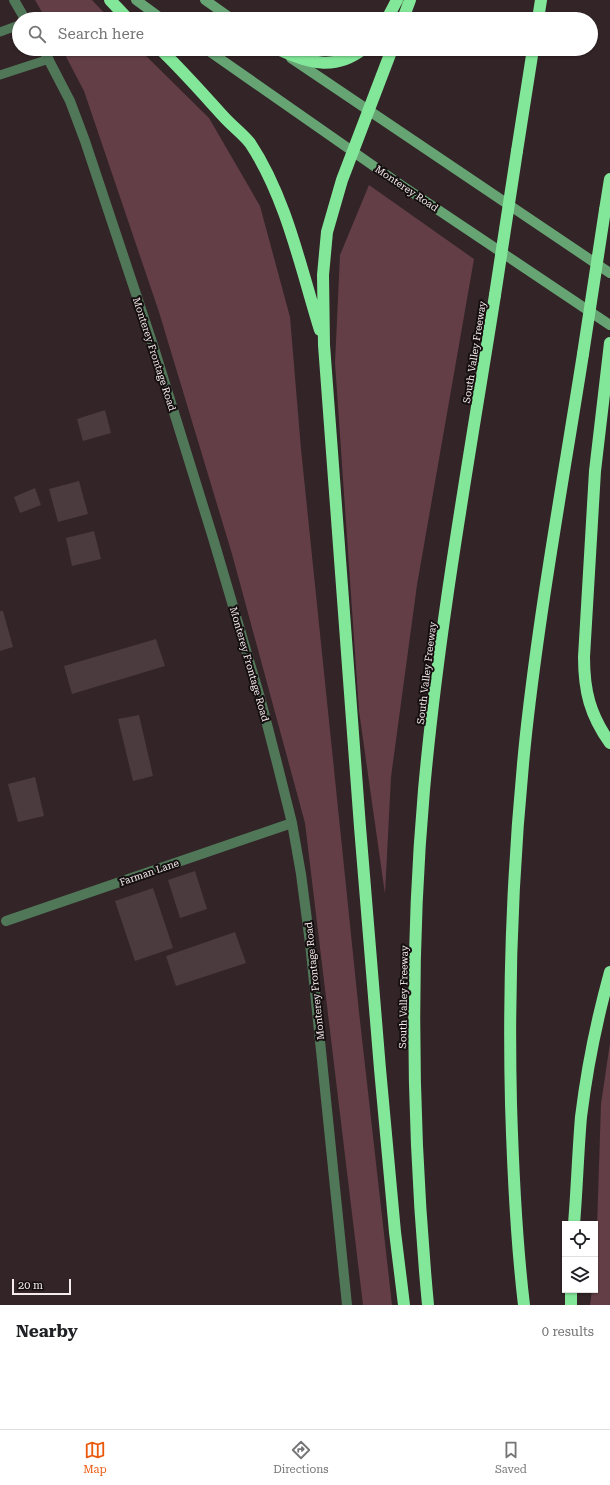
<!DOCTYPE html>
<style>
:root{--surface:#fff;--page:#f6f6f6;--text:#202124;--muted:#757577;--line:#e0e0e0;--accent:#ea580c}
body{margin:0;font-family:"Roboto Serif",serif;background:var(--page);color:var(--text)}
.controls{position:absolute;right:12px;bottom:12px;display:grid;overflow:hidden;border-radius:0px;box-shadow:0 1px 3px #0004}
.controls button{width:36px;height:36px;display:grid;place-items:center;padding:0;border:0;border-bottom:1px solid var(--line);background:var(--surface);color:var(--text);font:20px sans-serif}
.scale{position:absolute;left:12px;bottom:10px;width:59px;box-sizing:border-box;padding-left:4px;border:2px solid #f6ecee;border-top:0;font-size:11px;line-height:14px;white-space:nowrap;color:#f6ecee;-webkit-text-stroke:3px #150f10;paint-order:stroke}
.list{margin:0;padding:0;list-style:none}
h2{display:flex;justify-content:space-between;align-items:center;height:52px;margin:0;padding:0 16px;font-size:17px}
h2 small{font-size:13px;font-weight:400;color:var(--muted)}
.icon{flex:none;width:22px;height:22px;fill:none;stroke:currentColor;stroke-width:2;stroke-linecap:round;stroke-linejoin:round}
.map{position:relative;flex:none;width:610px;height:1305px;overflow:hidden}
.search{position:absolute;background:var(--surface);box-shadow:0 1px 3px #0004;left:12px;right:12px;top:12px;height:44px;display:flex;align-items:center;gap:10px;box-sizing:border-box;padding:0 14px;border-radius:22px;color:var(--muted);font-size:15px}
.sheet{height:124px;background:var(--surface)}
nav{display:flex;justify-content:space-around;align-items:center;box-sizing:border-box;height:56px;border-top:1px solid var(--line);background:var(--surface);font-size:11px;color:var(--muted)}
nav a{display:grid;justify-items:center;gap:2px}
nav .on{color:var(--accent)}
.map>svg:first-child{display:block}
</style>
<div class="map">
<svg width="610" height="1305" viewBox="0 0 610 1305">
<rect width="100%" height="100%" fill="#322427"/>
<path fill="#633e47" d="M35 0H92L110 19H46Z
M62 49H139L209 118 260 206 290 317 301 449 359 1012 392 1305H363L305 823 232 554 159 312 84 91Z
M369 185 474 259 417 585 391 777 385 894 359 711 335 363 340 255Z
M610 1043V1305H590L592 1290H595L601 1104Z"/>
<path fill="#4b3b3e" d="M105 410 111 433 83 441 77 419Z
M79 481 88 514 58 522 49 489Z
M35 488 41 505 20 513 14 497Z
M94 531 101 559 72 566 66 538Z
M0 611H3L13 647 0 651Z
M156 639 165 666 72 694 64 666Z
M139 715 153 776 133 781 118 719Z
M35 777 44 816 18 822 8 784Z
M195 871 207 909 180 918 168 880Z
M153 888 173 948 135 961 115 901Z
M235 932 246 963 176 986 166 956Z"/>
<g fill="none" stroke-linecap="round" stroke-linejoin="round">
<path stroke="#517759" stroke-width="9" d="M0 32 19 25
M0 75 49 59"/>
<path stroke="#517759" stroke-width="10" d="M14 0 25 19
M43 49 70 101 85 141 154 348 213 538 261 701 277 763 292 823 301 874 310 943 347 1305
M6 921 292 823"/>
<path stroke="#66a474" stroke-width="10" d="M136 0 162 19
M205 0 232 19
M206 49 398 183 610 325
M291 58 610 273"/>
<path stroke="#83e79a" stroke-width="12" d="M110 0 128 19
M387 19 397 0
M403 19 410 0
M538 19 541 0
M160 49C183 71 203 94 224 117 232 126 243 134 250 143 286 197 301 269 320 330
M278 49C308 63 335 71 363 49
M392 49 342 180 327 232 323 275 324 345 360 827 380 1069 395 1232 404 1305
M517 151 533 49
M605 210 610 179
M610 343 595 471 584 657C584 691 590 715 610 743
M574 1224C577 1188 578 1152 581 1117 587 1068 597 1019 610 972
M428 1305C412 1134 409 961 424 790 439 624 469 460 495 295
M524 1305C516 1238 513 1171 511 1104 508 980 513 857 526 734 540 607 563 481 583 354
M571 1305V1290"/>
<path stroke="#83e79a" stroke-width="12" d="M495 295 517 151
M583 354 605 210"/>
</g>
<g text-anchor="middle" stroke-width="4" stroke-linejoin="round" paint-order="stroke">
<g font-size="10" fill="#f6ecee" stroke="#150f10">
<text transform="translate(407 188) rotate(34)" y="4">Monterey Road</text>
<text transform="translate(474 352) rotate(-81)" y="4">South Valley Freeway</text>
<text transform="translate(155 354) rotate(72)" y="4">Monterey Frontage Road</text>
<text transform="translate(250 664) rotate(74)" y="4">Monterey Frontage Road</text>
<text transform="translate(426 673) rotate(-83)" y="4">South Valley Freeway</text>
<text transform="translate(149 872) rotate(-19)" y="4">Farman Lane</text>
<text transform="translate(314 981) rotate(-96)" y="4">Monterey Frontage Road</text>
<text transform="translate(403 997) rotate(-89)" y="4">South Valley Freeway</text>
</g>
</g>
</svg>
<div class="controls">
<button><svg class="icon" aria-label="locate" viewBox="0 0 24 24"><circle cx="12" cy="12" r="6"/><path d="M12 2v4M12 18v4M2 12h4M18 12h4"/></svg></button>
<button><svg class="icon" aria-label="layers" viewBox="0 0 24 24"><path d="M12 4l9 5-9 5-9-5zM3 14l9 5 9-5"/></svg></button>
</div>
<div class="scale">20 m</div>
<div class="search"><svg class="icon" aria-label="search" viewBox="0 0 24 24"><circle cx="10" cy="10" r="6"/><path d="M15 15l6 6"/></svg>Search here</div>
</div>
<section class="sheet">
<h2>Nearby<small>0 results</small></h2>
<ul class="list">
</ul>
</section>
<nav>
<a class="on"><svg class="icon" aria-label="map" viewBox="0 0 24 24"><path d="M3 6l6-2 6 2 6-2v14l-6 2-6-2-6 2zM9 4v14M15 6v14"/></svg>Map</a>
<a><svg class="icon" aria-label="directions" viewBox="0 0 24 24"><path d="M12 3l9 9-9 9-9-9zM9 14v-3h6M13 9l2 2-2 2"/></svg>Directions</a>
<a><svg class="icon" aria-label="saved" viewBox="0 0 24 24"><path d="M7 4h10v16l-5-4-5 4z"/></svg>Saved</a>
</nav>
